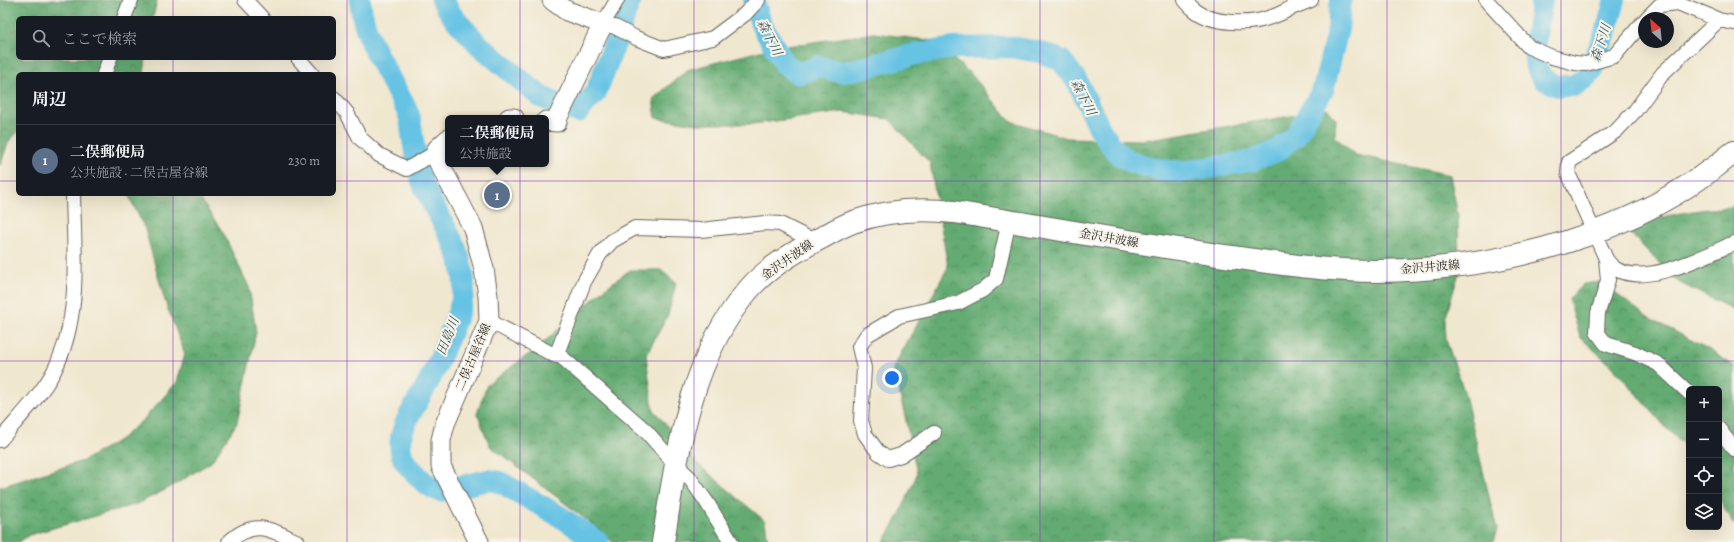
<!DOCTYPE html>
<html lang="ja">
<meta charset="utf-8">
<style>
:root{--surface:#171b24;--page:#242831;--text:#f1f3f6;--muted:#9ea1a6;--line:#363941;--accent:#ea580c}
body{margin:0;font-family:Alegreya,"Noto Serif JP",serif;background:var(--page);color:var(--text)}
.controls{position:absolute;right:12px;bottom:12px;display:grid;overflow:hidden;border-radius:6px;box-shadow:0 4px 16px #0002}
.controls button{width:36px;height:36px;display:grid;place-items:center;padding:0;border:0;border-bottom:1px solid var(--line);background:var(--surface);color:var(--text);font:20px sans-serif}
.compass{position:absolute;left:1638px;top:12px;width:36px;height:36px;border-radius:50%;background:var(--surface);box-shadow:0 4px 16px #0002;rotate:333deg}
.you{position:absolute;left:892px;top:378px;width:14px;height:14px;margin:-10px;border:3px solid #fff;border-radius:50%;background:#1a73e8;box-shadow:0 0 0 6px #1a73e833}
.badge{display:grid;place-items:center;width:26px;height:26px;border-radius:50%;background:var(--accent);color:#fff;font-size:13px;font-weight:700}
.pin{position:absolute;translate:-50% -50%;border:2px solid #fff;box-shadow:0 1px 4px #0006}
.popup{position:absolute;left:445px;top:115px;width:104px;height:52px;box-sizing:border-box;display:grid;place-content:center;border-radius:6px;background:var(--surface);filter:drop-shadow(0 1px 3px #0005);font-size:13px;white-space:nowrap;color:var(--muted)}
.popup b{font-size:15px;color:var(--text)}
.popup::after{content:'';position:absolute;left:50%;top:100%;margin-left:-8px;border:8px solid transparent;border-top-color:var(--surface)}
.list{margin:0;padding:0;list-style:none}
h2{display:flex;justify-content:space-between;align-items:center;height:52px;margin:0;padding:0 16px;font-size:17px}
h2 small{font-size:13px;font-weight:400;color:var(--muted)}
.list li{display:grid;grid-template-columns:26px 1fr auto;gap:12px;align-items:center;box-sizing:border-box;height:72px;padding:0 16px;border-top:1px solid var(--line)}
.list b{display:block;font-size:15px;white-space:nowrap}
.list p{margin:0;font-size:13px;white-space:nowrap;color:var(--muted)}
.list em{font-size:13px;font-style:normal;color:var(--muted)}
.icon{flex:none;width:22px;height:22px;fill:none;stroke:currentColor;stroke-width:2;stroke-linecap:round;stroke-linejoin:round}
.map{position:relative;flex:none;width:1734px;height:542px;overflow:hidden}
.search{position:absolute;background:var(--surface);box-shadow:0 4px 16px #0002;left:16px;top:16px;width:320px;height:44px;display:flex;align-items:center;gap:10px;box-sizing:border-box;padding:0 14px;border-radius:6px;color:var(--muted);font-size:15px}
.panel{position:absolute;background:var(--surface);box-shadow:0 4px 16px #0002;left:16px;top:72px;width:320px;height:124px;border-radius:6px}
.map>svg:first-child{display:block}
</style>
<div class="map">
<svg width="1734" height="542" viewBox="0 0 1734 542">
<defs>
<pattern id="forest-crowns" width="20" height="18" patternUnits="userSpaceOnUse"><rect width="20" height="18" fill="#64ab72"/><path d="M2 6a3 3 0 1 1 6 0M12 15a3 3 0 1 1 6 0" fill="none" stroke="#528a5d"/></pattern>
</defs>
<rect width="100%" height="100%" fill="#f7f3e8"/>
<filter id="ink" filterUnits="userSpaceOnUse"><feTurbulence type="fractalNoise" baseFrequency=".025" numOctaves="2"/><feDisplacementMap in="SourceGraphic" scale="8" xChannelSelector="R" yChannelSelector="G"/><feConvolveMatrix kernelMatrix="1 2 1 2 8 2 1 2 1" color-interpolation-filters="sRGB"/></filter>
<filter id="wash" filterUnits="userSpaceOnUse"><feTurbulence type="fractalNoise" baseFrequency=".012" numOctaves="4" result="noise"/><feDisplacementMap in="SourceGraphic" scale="16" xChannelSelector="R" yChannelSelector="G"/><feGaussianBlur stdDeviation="0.9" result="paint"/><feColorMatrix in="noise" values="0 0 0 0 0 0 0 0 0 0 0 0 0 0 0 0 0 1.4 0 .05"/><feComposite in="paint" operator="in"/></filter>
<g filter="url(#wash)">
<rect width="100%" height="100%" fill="#f0e7cf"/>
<path fill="url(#forest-crowns)" stroke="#406447" d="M0 0H157L153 18H18V58H146L144 74H18V132L9 141 0 165Z
M874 33 933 41 973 76 1010 121 1067 138 1144 140 1303 114 1327 108 1336 119 1335 137 1356 155 1450 175 1458 216 1459 273 1445 319 1446 340 1464 391 1497 530 1493 542H884L900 514 917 474 905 416 893 368 948 267 930 163 889 119 843 112 753 124H697L656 118 653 99 687 70 768 49Z
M128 194H197L222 231 249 287 256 332 237 423 211 462 171 487 137 504 29 535 19 542H0V487L83 461 121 439 144 419 177 382 185 354 165 301 145 229Z
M1734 207V310L1678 282 1624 227C1662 216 1694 209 1734 207Z
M630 270H661L676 283 668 315 646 355 653 409 699 465 765 521 768 542H612L600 530 490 446 477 413 487 385 536 349 608 286Z
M1600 282 1646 316 1708 349 1734 366V526L1719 498V389H1689V449L1669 431 1614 368 1580 337 1569 299 1583 284Z"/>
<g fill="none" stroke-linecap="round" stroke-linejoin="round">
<path stroke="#66c3e4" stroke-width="22" d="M360 0C363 34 381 62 397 92 401 99 405 106 408 113 411 119 411 127 412 134 415 151 417 168 423 184 437 217 464 249 464 287 464 306 436 369 425 388 415 407 397 429 401 452 402 460 410 468 416 474 423 482 430 488 440 491L488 480 500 482 561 517 598 542
M442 0 453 17 479 45 541 97 578 112 596 92 616 41 628 5 631 0
M754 0 761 24 784 63 798 74 819 66 831 70 843 72 870 66 912 55 953 48 1011 47 1039 52 1061 60 1077 81 1101 131 1117 153 1133 163 1161 170 1182 172 1251 161 1277 151 1296 135 1323 90 1338 29 1341 0
M1542 0 1534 49 1536 67 1543 79 1557 86H1573L1585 78 1592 71 1595 58 1607 29 1615 0"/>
</g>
</g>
<g filter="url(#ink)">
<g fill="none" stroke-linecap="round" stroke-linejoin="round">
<g stroke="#66635b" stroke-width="16">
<path id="street" d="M245 0 262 18
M617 0 603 24 615 27 636 38 664 49 713 38 745 14 758 0
M1185 0C1188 4 1192 8 1196 11 1213 24 1249 25 1268 18 1276 16 1284 12 1291 8L1295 0
M1486 0 1529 47 1552 57 1575 63 1586 64 1614 56 1644 21
M1291 8 1311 0
M124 18 131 0
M1647 18 1660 5 1678 3 1719 20 1734 23
M1719 20 1663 73 1635 111 1616 131 1569 162 1568 173 1606 259C1608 262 1611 266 1614 268 1644 288 1705 256 1734 243
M298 58 312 74
M104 74 110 58
M334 98 347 113 360 138 379 155 407 169 430 156 437 149
M1606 259 1608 280 1598 313 1597 332 1606 344 1635 353 1658 364 1689 393
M489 321 556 356 584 282 600 254 612 241 635 228 701 230 765 223 780 224 814 241
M557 353 645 430 676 465 689 477 706 501 731 542
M1719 429 1734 449
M934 433 901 455 888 459 878 452 865 434 861 421 864 368 859 347 867 335 899 316 958 303 983 290 996 279 1009 221
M0 440C17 420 42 394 54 371 82 316 74 253 73 194
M229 542C254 518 272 530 298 542"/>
</g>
<g stroke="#66635b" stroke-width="21">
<path id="secondary" d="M509 118H514
M546 121 557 122 558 117 603 24 567 11 552 0
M448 139 437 149 438 161 473 228 484 269 488 296 489 321 445 424 441 440V466L479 542"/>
</g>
<g stroke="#66635b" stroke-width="24">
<path id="primary" d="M663 542C677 456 689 358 749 289 768 267 797 250 823 237 832 232 842 226 853 222 886 210 919 208 954 212 1047 227 1139 244 1232 257 1280 264 1329 271 1378 271 1505 269 1635 235 1734 152"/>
</g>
<use href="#street" stroke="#fff" stroke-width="14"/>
<use href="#secondary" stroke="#fff" stroke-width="19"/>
<use href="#primary" stroke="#fff" stroke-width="22"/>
</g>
</g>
<path fill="none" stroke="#7b2cbf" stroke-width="1" stroke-opacity="0.55" d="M173 0V18M347 0V542M520 0V542M694 0V542M867 0V542M1040 0V542M1214 0V542M1387 0V542M1561 0V542M173 58V74M0 181H18M334 181H1734M173 194V542M0 361H1734"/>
<g text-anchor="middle" stroke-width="4" stroke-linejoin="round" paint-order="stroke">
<g font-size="12" fill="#1c1c1c" stroke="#f7f3e8">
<text transform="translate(1109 238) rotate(10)" y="4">金沢井波線</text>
<text transform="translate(787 260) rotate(-35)" y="4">金沢井波線</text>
<text transform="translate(1430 267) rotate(-5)" y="4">金沢井波線</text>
<text transform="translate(473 357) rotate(-67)" y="4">二俣古屋谷線</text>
</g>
<g font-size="13" font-style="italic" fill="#365662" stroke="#f7f3e8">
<text transform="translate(770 37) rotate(63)" y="5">森下川</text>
<text transform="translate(1600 43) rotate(-72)" y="5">森下川</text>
<text transform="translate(1084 97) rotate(63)" y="5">森下川</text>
<text transform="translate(447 336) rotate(-68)" y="5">田島川</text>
</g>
</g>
</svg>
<div class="controls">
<button>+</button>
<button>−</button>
<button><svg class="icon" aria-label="locate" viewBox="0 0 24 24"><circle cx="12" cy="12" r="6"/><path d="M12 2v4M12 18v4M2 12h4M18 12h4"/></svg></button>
<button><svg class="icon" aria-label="layers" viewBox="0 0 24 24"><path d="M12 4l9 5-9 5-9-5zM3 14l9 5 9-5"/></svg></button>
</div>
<svg class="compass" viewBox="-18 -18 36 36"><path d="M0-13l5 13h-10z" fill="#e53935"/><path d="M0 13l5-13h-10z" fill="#9ea1a6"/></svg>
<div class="you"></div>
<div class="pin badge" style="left:497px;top:195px;background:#5c6f8a">1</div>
<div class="popup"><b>二俣郵便局</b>公共施設</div>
<div class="search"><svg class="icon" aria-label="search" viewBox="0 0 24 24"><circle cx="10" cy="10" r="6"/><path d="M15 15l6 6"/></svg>ここで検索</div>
<section class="panel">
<h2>周辺<small></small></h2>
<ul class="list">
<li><span class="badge" style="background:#5c6f8a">1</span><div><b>二俣郵便局</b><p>公共施設 · 二俣古屋谷線</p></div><em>230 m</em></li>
</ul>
</section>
</div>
